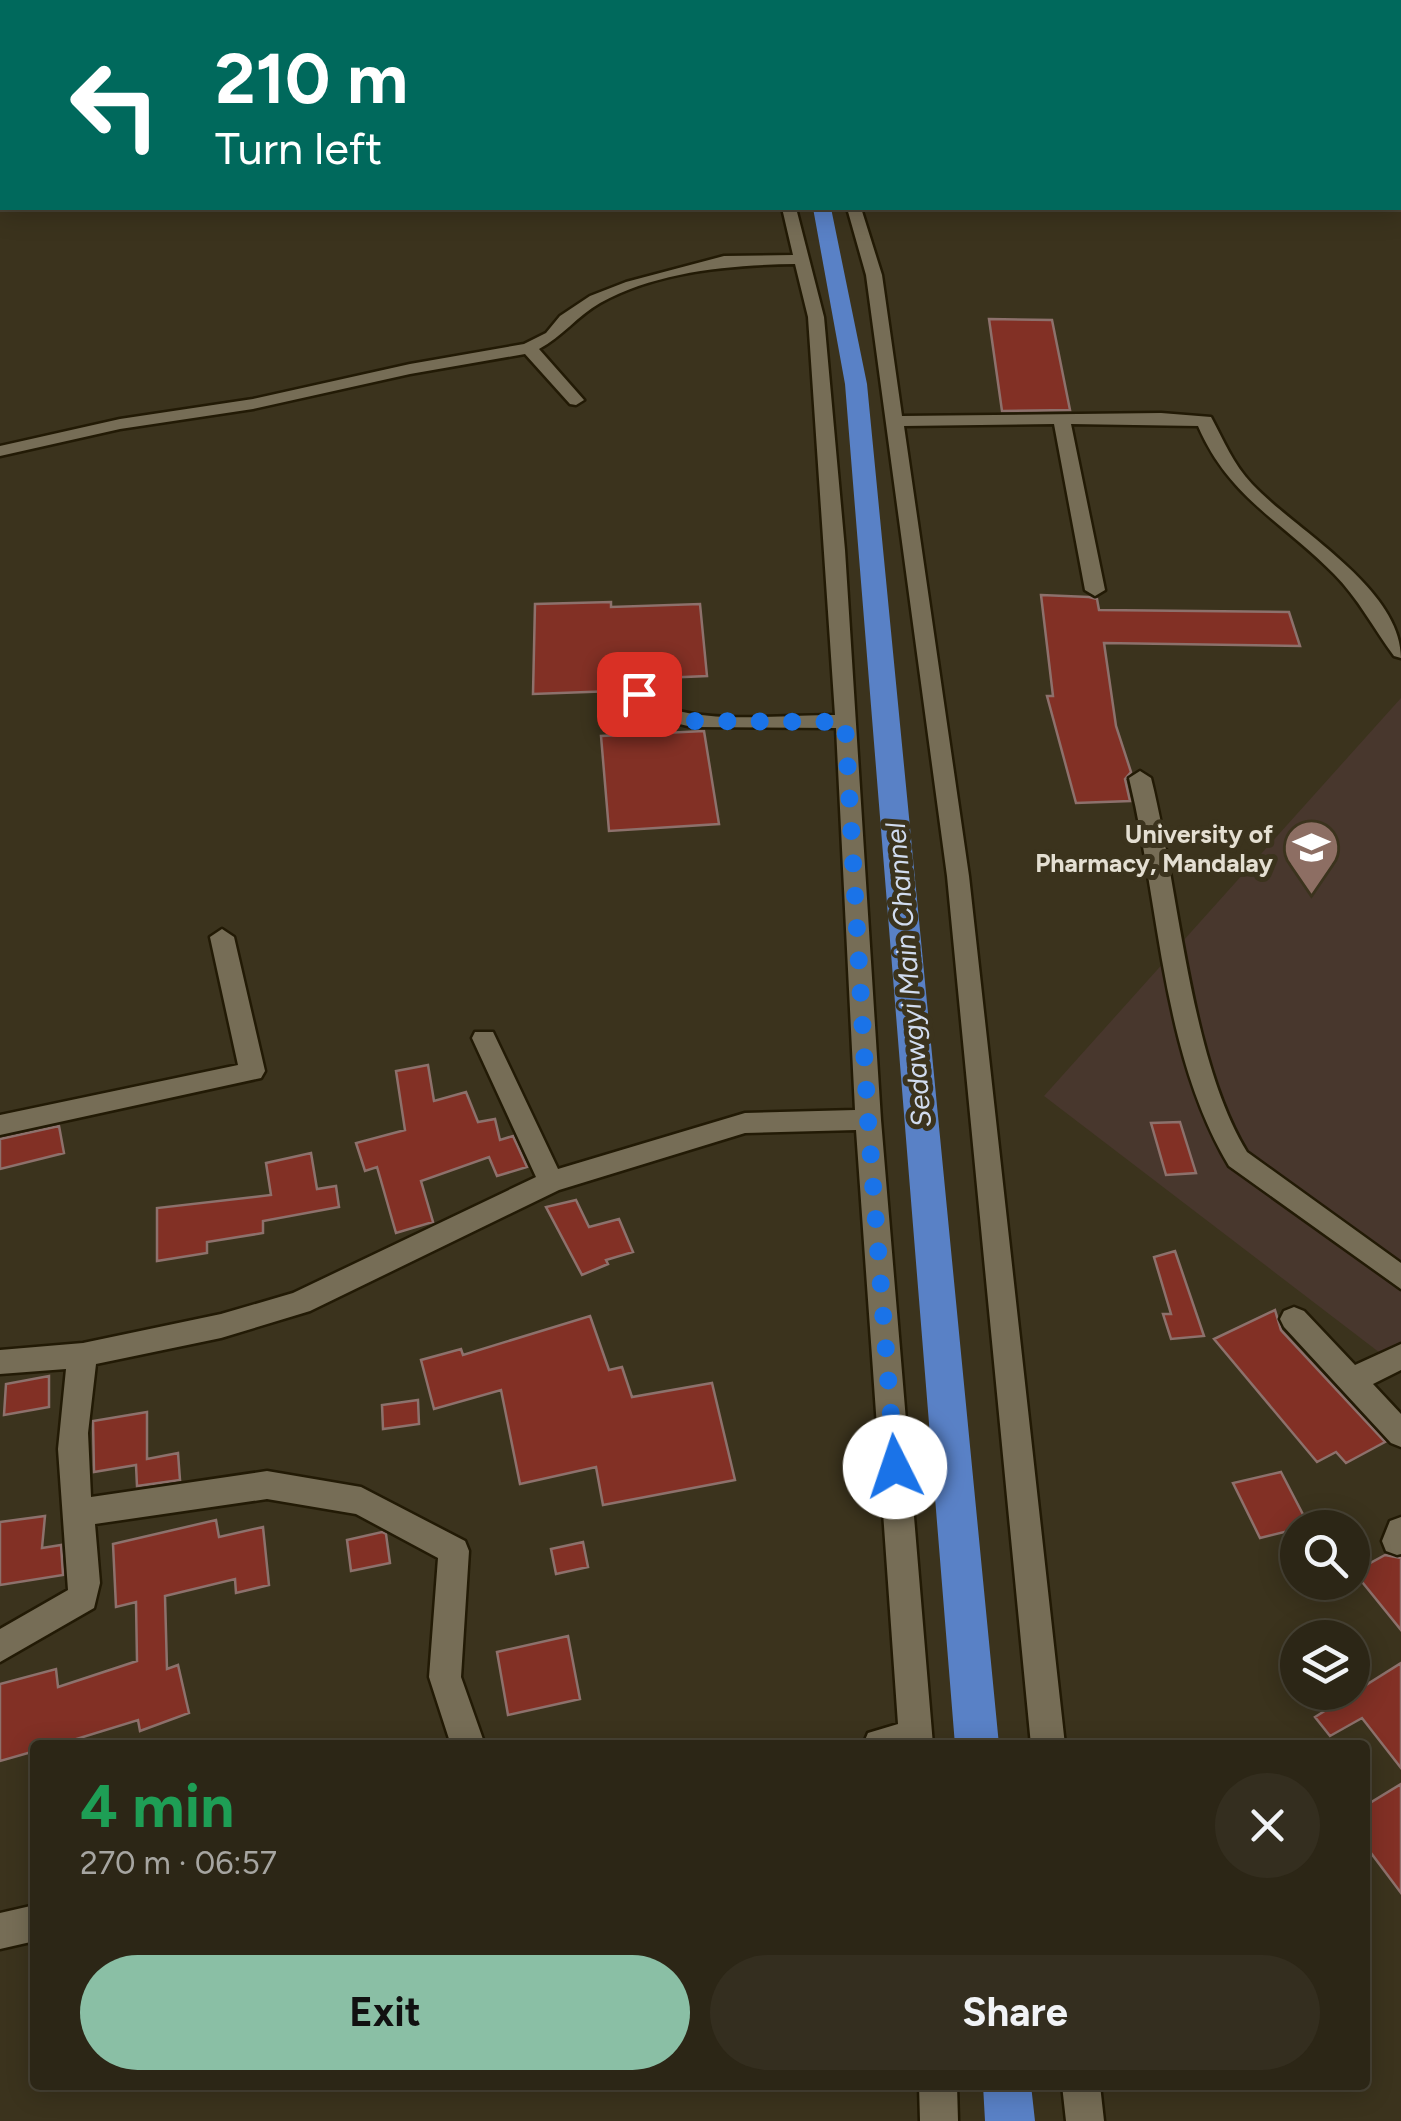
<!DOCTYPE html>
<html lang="en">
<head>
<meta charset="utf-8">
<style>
	body { margin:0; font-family:Figtree,sans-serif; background:#342e1f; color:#f1f3f6; height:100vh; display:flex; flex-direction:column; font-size:38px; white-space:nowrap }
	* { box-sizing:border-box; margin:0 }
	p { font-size:32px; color:#a6a5a1 }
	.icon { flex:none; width:55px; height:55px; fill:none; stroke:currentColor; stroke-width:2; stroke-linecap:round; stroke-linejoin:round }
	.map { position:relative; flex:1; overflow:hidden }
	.drawer { position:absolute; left:30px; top:1740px; width:1340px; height:350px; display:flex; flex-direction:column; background:#2c2616; border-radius:10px; box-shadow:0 5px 25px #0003,0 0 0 2px #484335 }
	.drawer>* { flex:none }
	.banner { position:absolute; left:0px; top:0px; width:1402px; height:210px; box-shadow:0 5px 25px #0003,0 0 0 2px #484335; background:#00695c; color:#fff; overflow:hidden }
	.controls { position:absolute; left:1280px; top:1510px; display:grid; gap:20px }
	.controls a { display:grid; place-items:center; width:90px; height:90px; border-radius:50%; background:#2c2616; box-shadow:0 5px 25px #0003,0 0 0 2px #484335; font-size:50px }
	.pin { position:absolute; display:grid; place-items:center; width:85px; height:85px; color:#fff; margin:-42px; border-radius:20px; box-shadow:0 5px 15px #0006 }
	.me { position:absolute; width:110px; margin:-55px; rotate:356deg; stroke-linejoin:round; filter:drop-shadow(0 0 8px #0008) }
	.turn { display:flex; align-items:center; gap:35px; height:210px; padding:0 50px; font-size:45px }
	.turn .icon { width:130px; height:130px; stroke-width:2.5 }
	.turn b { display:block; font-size:70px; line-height:85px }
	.round { display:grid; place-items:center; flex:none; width:105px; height:105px; border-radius:52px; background:#342e1f }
	.headline { display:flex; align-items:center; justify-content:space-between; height:170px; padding:0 50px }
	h1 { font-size:60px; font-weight:700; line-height:75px; color:#1e9e55 }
	.button { display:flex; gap:20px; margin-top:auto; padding:20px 50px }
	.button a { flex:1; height:115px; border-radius:60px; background:#8abfa5; color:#111; font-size:40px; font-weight:700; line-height:115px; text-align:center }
	.button a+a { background:#342e1f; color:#f1f3f6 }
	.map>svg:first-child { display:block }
	.education { fill:#48372d }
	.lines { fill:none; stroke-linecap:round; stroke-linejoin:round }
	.canal { fill:#5981c6; fill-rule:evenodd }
	.building { fill:#823025; stroke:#8d716c; stroke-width:2.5 }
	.minor-casing { stroke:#221a05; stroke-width:5 }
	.minor { fill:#766d56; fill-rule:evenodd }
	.route { stroke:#1a73e8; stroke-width:18; stroke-dasharray:0 32.4 }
	.labels { text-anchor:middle; stroke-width:10; stroke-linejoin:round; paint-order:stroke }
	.poi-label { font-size:25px; font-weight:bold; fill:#e4dfd2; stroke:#3b331d; text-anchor:end }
	.water-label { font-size:28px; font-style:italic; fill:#d1dcef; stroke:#3b331d }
</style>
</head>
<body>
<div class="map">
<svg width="1401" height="2121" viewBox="0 0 1401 2121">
	<rect width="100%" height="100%" fill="#3b331d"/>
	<path class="education" d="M1401 698V1369L1044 1096Z"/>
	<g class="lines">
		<path class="canal" d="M723 0H739L741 2H725Z
			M813 208H831L867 384 999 1745H955L845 384Z
			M983 2085H1031L1035 2121H985Z"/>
	</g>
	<path class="building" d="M989 319 1052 320 1070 410 1002 411Z
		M1041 595 1089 597 1097 599 1099 610 1289 612 1300 646 1104 643 1116 726 1131 772 1125 779 1130 801 1076 803 1047 696H1053Z
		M611 602V607L700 604 707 676 614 680V691L533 694 535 604Z
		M704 731 719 824 609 831 601 736Z
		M428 1065 434 1101 466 1092 478 1122 495 1119 500 1140 513 1136 527 1167 497 1176 489 1157 421 1181 433 1222 396 1233 377 1167 365 1171 356 1143 405 1130 396 1071Z
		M1180 1122 1196 1173 1166 1175 1151 1123Z
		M59 1126 64 1153 0 1169V1139Z
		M311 1153 317 1189 336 1186 339 1207 263 1221V1233L207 1242V1253L157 1261V1208L271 1195 266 1163Z
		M576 1200 589 1227 619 1219 633 1252 606 1260 608 1264 582 1275 546 1207Z
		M1175 1251 1204 1336 1171 1339 1163 1314H1171L1154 1257Z
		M1275 1310 1281 1330 1385 1442 1346 1463 1336 1452 1317 1462 1214 1339Z
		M590 1316 609 1370 622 1367 632 1397 712 1383 735 1480 603 1505 596 1467 520 1484 501 1390 434 1409 421 1360 461 1349 463 1355Z
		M49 1376V1407L4 1415 6 1384Z
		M418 1400 419 1424 383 1429 382 1405Z
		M147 1412V1459L178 1453 180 1480 137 1486 136 1465 94 1472 93 1421Z
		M1281 1472 1309 1526 1260 1538 1233 1483Z
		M45 1516 42 1548 61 1545 63 1575 0 1585V1522Z
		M216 1520 219 1537 263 1527 269 1585 236 1593 235 1579 165 1596 167 1669 178 1665 189 1713 140 1731 138 1720 57 1745H35V1751L0 1761V1684L56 1669 58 1687 137 1661 136 1602 116 1607 113 1544Z
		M382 1532 386 1534 390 1563 351 1571 347 1540Z
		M583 1542 588 1567 556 1574 551 1549Z
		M1385 1555 1401 1558V1630L1354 1572Z
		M568 1636 580 1699 508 1715 497 1652Z
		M1401 1663V1768L1362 1718 1330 1736 1315 1717Z
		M1401 1784V1893L1365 1845V1806Z"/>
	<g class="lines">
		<defs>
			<path id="minor" d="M703 0H716L717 2H705Z
				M747 0H760L761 2H749Z
				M782 208H796L824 317 845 550 881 1120 933 1745H863L868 1733 898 1724 856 1130 745 1133 559 1190 310 1311 221 1338 96 1364 88 1433 91 1497 267 1471 361 1487 465 1541 469 1551 461 1677 485 1745H451L429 1677 438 1558 356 1514 267 1499 95 1524 100 1583 94 1608 0 1662V1629L68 1590 58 1449 66 1369 0 1374V1350L83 1343 221 1314 293 1293 536 1177 472 1038 475 1032H493L558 1169 745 1113 855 1110 836 728 692 727 650 717 629 694 639 688C652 691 658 705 671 709 717 723 785 715 835 715L808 317 795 264C731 265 658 271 600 303 577 316 562 337 539 349L584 400 576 405 570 404 525 354 410 374 253 409 120 429 0 456V446L120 419 253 399 410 364 524 344 546 333 560 316 590 296 626 282 724 256 793 255Z
				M847 208H861L882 275 902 416 1161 413 1211 417C1224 441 1233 464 1252 484 1295 530 1401 588 1401 658L1394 656C1374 629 1358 598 1334 574 1282 521 1229 498 1198 426L1071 424 1105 590 1095 596 1085 590 1054 424 904 426 969 876 1065 1745H1031L947 876 866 275Z
				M1140 771 1151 778C1179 889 1189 1057 1247 1152L1401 1263V1289L1229 1166C1161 1052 1160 905 1129 778Z
				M222 929 234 937 265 1071 261 1078 0 1135V1115L238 1065 210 937Z
				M1294 1307 1304 1311 1355 1365 1401 1344V1370L1373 1384 1401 1414V1447L1391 1443 1284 1327 1280 1319 1284 1311Z
				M1401 1517V1554L1397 1555 1386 1551 1382 1541 1390 1521Z
				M35 1905V1941L0 1949V1913Z
				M919 2085H957L958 2121H920Z
				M1062 2085H1100L1104 2121H1066Z"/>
		</defs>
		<use href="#minor" class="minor-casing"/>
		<use href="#minor" class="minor"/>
	</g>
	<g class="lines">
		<path class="route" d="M639 694 656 712 692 721 845 722 868 1120 895 1467"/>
	</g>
	<defs>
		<symbol id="university-pin" viewBox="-11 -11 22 30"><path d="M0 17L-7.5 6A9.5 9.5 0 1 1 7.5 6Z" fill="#8d6e63" stroke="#3b331d"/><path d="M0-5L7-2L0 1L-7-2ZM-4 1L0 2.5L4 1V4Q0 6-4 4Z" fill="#fff"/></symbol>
	</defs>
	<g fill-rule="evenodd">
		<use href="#university-pin" x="1280" y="816" width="63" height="86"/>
	</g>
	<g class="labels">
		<g class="poi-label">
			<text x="1273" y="843">University of<tspan x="1273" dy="29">Pharmacy, Mandalay</tspan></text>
		</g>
		<g class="water-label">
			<text transform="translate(908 975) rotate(-95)" y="10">Sedawgyi Main Channel</text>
		</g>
	</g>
</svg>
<div class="controls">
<a><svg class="icon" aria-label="search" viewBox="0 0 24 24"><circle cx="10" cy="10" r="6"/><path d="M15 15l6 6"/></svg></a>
<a><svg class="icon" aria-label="layers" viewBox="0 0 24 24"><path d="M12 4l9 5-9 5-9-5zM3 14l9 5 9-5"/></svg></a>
</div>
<div class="pin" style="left:639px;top:694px;background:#d93025"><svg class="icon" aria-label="arrive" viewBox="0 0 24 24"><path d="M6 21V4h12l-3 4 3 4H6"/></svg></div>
<svg class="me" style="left:895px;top:1467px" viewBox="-20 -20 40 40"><circle r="19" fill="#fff"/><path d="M0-13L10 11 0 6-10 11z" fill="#1a73e8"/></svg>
<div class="banner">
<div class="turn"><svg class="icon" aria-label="left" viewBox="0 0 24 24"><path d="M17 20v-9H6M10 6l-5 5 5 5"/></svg><div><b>210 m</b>Turn left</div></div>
</div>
<section class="drawer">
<div class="headline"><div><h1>4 min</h1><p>270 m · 06:57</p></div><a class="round"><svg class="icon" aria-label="close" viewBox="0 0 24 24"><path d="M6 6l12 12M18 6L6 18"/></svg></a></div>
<div class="button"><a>Exit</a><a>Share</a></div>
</section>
</div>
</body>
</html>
